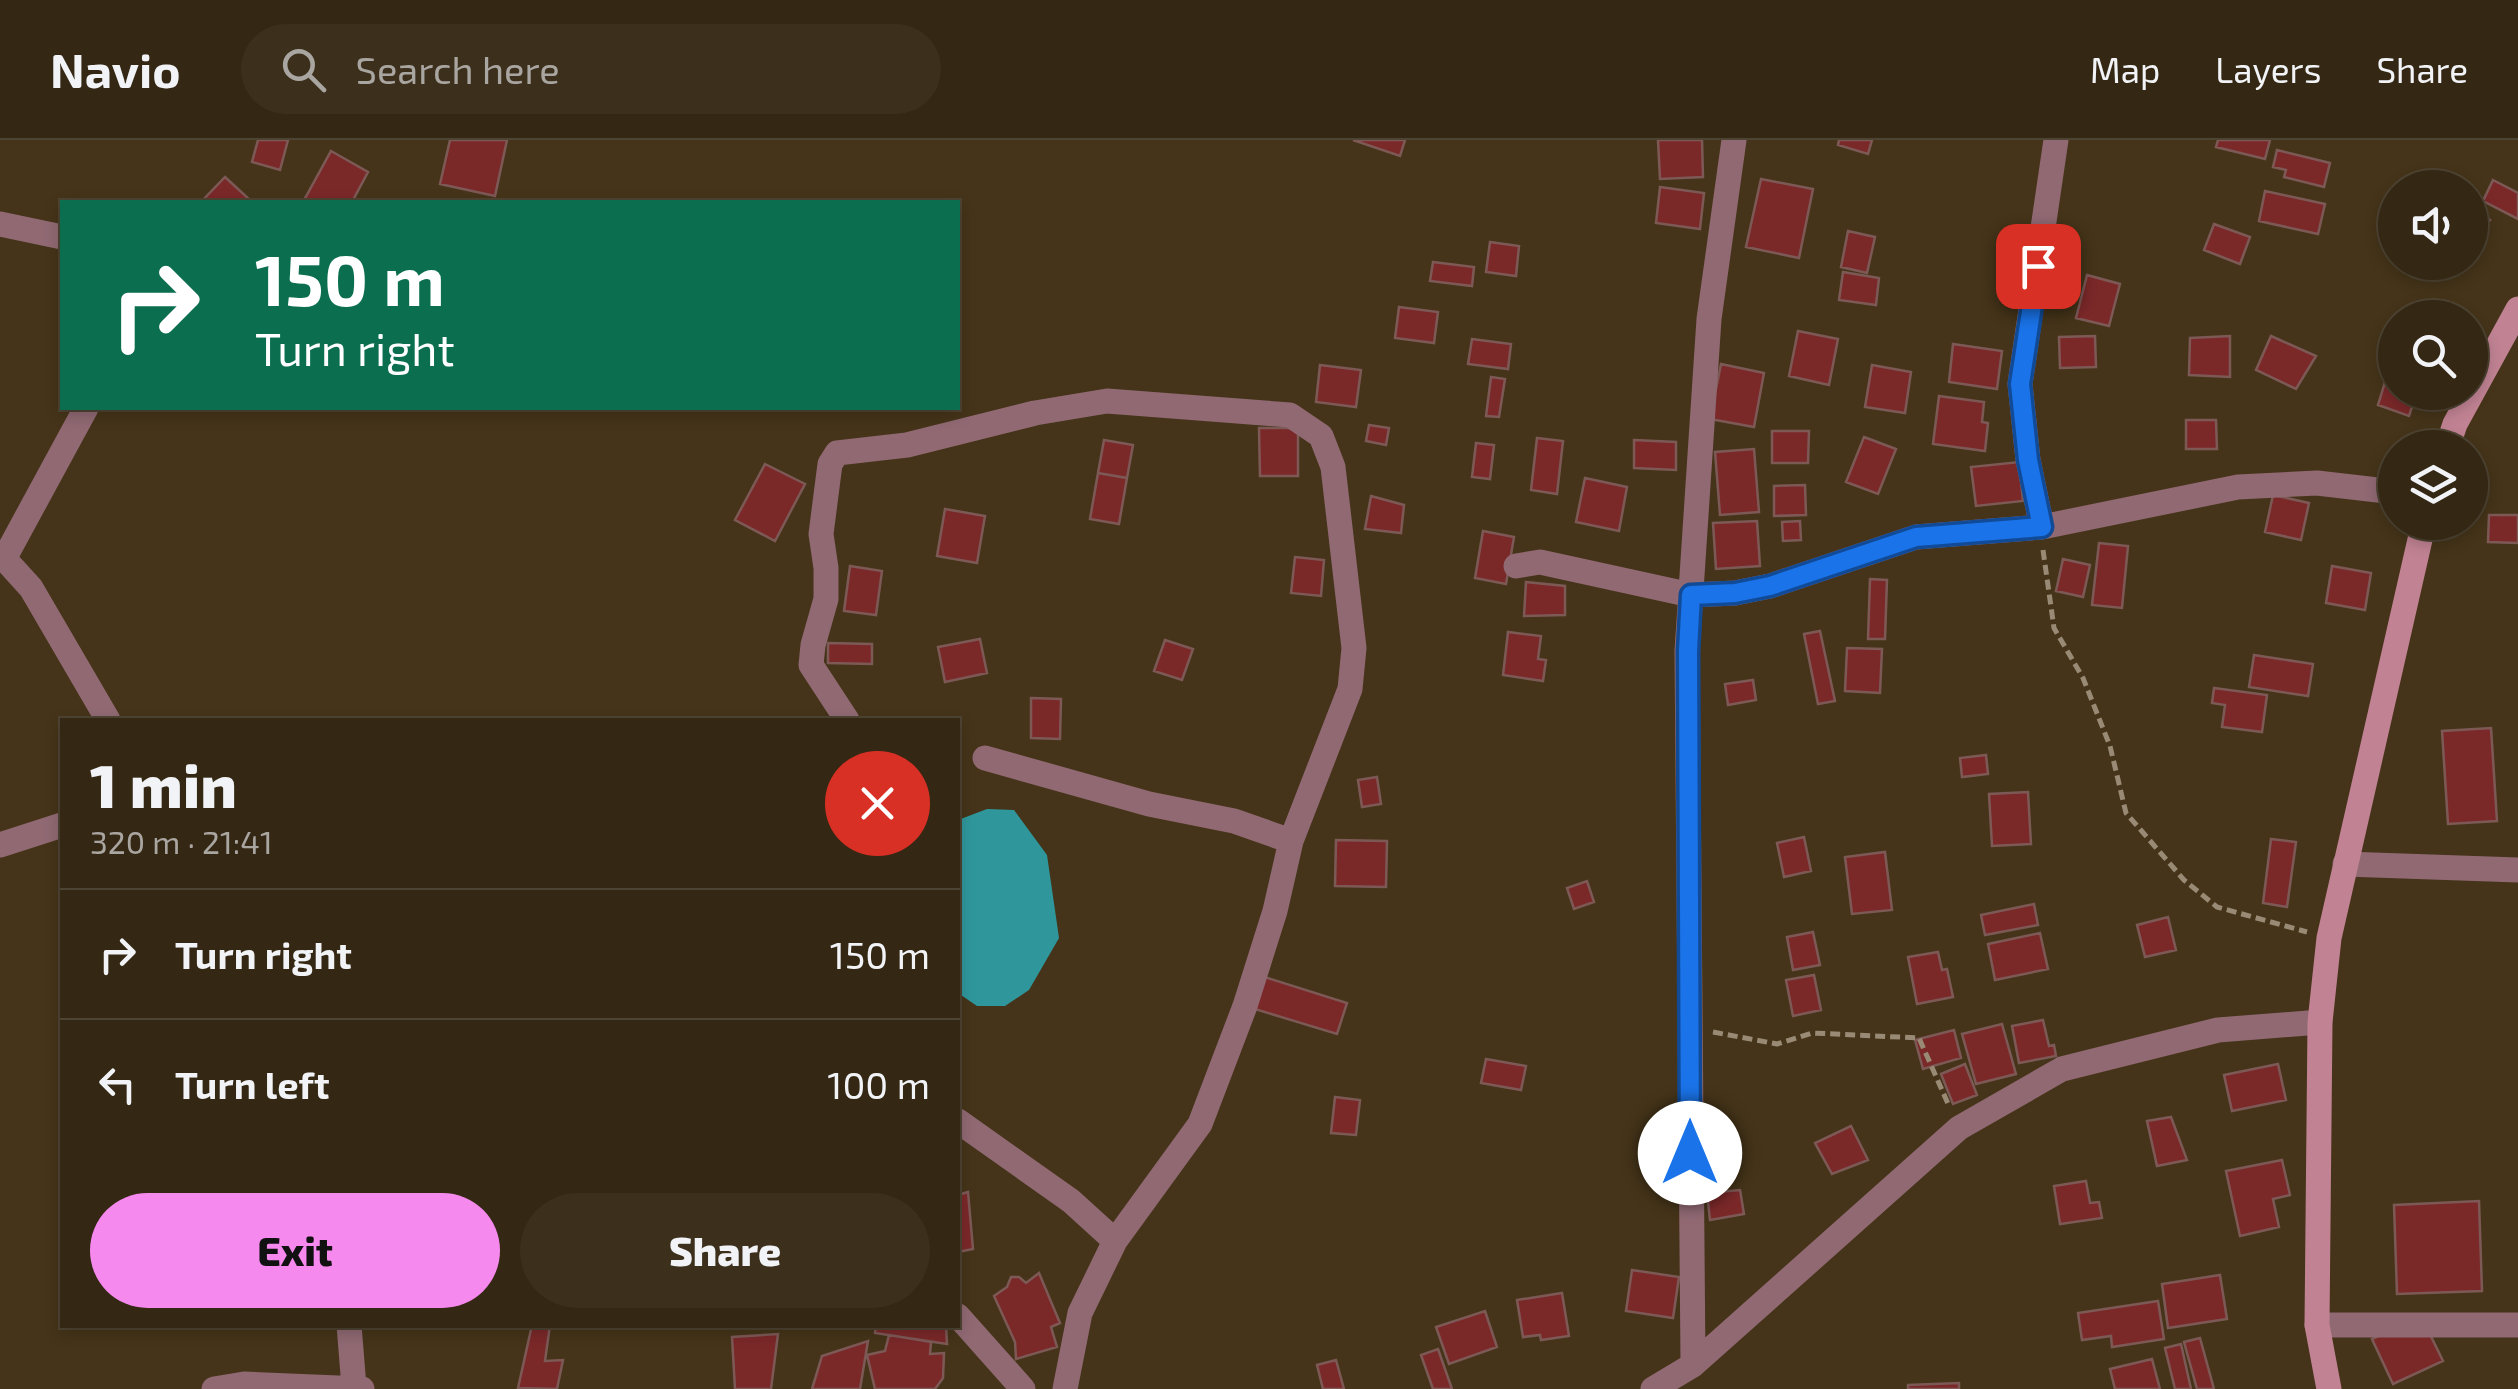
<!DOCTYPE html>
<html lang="en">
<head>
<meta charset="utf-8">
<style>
	body { margin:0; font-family:"Exo 2",sans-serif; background:#3c2f1c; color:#f1f3f6; height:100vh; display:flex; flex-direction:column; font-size:38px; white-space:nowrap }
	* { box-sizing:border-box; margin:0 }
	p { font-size:32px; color:#a9a5a0 }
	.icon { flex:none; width:55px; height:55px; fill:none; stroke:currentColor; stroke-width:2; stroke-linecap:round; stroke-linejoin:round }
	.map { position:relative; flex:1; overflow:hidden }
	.side { position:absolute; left:60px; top:578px; width:900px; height:610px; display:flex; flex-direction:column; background:#342713; border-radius:0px; box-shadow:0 5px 15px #0003,0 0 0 2px #4e4433 }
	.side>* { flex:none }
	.hud { position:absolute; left:60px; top:60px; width:900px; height:210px; border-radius:0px; box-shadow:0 5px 15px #0003,0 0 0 2px #4e4433; background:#0b6e4f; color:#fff; overflow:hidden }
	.fabs { position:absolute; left:2378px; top:30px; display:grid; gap:20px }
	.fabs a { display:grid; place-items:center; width:110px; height:110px; border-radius:50%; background:#342713; box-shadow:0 5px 15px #0003,0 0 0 2px #4e4433; font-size:50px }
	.pin { position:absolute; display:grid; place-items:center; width:85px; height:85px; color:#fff; margin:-42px; border-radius:20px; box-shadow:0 5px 15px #0006 }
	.me { position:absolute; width:110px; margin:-55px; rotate:0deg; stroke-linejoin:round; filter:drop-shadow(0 0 8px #0008) }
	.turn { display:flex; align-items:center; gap:35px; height:210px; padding:0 30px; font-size:45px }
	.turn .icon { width:130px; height:130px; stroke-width:2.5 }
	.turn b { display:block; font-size:70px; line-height:85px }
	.round { display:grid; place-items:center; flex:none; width:105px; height:105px; border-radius:52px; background:#3c2f1c }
	.headline { display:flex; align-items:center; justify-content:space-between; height:170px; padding:0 30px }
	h1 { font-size:60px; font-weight:800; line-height:75px }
	.action { display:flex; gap:20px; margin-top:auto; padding:20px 30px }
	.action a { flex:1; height:115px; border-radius:60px; background:#f589ee; color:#111; font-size:40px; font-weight:800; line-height:115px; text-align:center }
	.action a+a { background:#3c2f1c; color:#f1f3f6 }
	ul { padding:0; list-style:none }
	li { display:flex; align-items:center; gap:30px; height:130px; padding:0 30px; border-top:2px solid #4e4433 }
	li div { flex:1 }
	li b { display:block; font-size:38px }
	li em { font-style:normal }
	header { display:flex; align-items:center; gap:60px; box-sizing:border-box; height:140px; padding:0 50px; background:#342713; border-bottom:2px solid #4e4433 }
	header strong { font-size:48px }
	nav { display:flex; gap:55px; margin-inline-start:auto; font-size:35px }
	.search { width:700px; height:90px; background:#3c2f1c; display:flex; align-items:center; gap:25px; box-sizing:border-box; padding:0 35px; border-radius:55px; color:#a9a5a0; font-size:38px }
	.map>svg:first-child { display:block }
	.water { fill:#2f979c }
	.building { fill:#7b2829; stroke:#7d5956; stroke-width:2.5 }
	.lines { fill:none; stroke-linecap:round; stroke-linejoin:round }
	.path { stroke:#988a74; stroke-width:5; stroke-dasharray:10 5; stroke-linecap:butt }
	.minor { stroke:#906973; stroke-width:25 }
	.secondary { stroke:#c18394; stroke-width:25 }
	.route-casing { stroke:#114b97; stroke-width:25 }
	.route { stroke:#1a73e8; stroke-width:18 }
</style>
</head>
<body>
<header>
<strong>Navio</strong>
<div class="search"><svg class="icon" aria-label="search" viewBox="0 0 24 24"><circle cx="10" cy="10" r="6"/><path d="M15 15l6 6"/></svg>Search here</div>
<nav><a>Map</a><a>Layers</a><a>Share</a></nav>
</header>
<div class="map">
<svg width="2518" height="1249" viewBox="0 0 2518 1249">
	<rect width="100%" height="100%" fill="#453419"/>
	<path class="water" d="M987 669 1014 670 1047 715 1059 798 1029 850 1005 866H977L958 853V680Z"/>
	<path class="building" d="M258 0H288L280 30 252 22Z
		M450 0H507L495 56 440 44Z
		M1353 0H1405L1400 16Z
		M1658 0H1702L1703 37 1660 39Z
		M1839 0H1872L1868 14 1838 5Z
		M2218 0H2270L2265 19 2216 7Z
		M2277 10 2330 23 2324 47 2284 37 2286 30 2273 27Z
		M331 11 368 32 352 62H303Z
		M225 37 250 60 248 62H201Z
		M1761 39 1813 49 1799 118 1746 107Z
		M2493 40 2518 53V79L2483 61Z
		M1660 47 1704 53 1700 89 1656 83Z
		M2265 51 2325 64 2318 94 2259 81Z
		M2470 64 2490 80 2472 102 2470 100Z
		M2214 84 2250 97 2240 124 2204 110Z
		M1848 91 1875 97 1867 133 1841 127Z
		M1490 102 1519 106 1516 136 1486 132Z
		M1433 122 1474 127 1472 146 1430 141Z
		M1843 132 1879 138 1876 165 1839 160Z
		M2087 135 2120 144 2109 186 2076 178Z
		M1399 167 1438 172 1434 203 1395 198Z
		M1798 191 1838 199 1829 245 1789 236Z
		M2095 196 2096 227 2060 228 2059 197Z
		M2230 196V237L2189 235 2190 198Z
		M2271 196 2316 216 2296 249 2256 230Z
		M1472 199 1511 204 1508 229 1468 224Z
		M1953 204 2002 211 1997 249 1949 242Z
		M1721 224 1764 233 1754 287 1710 279Z
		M1320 225 1361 230 1356 267 1316 262Z
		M1872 225 1911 232 1905 273 1865 267Z
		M2389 229 2395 231V252H2417L2409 276 2378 265Z
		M1491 237 1505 239 1499 277 1486 276Z
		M1939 256 1984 262 1982 282 1988 283 1985 311 1933 304Z
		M2186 280H2216L2217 309H2186Z
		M1369 285 1389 288 1386 305 1366 301Z
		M1259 288H1298V336H1260Z
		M1772 291H1809L1808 323H1772Z
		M1864 297 1896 309 1878 354 1846 342Z
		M1537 298 1563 301 1557 354 1531 350Z
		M1104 300 1133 305 1127 338 1098 333Z
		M1634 300 1676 302V330L1634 328Z
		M1476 303 1494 305 1490 339 1472 337Z
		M1754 309 1759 372 1720 375 1715 312Z
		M2019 322 2023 361 1976 366 1971 327Z
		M765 324 805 344 775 401 735 380Z
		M1098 333 1127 338 1119 384 1090 379Z
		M1585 338 1627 347 1619 391 1576 382Z
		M1805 345 1806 375 1774 376V346Z
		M2273 355 2309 363 2301 400 2265 392Z
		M1371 356 1404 365 1401 393 1365 389Z
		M945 369 985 376 977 423 937 416Z
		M2489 375H2518V403L2488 402Z
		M1757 381 1760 426 1716 429 1713 383Z
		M1800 381 1801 400 1783 401 1782 382Z
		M1483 391 1514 397 1506 444 1475 438Z
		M2099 403 2128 406 2122 468 2092 465Z
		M1295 417 1324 420 1321 456 1291 453Z
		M2063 419 2090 425 2083 457 2056 451Z
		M850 426 882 431 876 475 844 471Z
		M2332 426 2371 433 2365 470 2326 463Z
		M1870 439 1887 440 1885 499H1868Z
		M1526 442 1565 446V475L1524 476Z
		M1820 491 1835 561 1818 564 1804 494Z
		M1508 492 1541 496 1538 519 1546 520 1543 541 1503 535Z
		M980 499 987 533 945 542 938 507Z
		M1165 500 1193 509 1182 540 1154 531Z
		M828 503 872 504V524L828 523Z
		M1847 508 1882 509 1880 553 1845 551Z
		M2254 515 2313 524 2308 556 2249 547Z
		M1753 540 1756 560 1728 565 1725 544Z
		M2214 548 2267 555 2262 592 2222 587 2225 565 2212 563Z
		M1031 558 1061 559 1060 599 1031 598Z
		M2491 588 2497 681 2448 684 2442 591Z
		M1986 615 1988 634 1962 637 1960 618Z
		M1377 637 1381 664 1362 667 1358 640Z
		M2028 652 2031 704 1992 706 1989 654Z
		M1804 697 1811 731 1784 737 1777 703Z
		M2271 699 2296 702 2287 767 2263 763Z
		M1336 700 1387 701 1386 747 1335 746Z
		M1885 712 1892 770 1852 774 1845 717Z
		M1587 741 1594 762 1574 769 1567 748Z
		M2034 764 2038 785 1985 795 1981 775Z
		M2168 777 2176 810 2145 817 2137 785Z
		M1813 792 1820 825 1793 830 1787 797Z
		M2040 793 2048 829 1995 840 1988 804Z
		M1938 812 1942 830 1947 829 1953 857 1917 864 1908 817Z
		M1255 834 1347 863 1337 894 1245 866Z
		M1814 835 1821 870 1793 876 1786 840Z
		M2043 880 2049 906 2054 905 2056 916 2019 923 2012 886Z
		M2002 884 2016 934 1976 944 1962 894Z
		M1954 890 1961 918 1923 929 1915 900Z
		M1486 919 1526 926 1521 950 1481 943Z
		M1965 924 1977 955 1953 964 1941 934Z
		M2278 924 2286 960 2232 971 2224 935Z
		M1335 957 1360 960 1356 995 1331 993Z
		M2171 977 2187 1020 2157 1026 2147 981Z
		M1851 986 1868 1020 1832 1034 1815 1003Z
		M2282 1020 2290 1055 2273 1059 2279 1087 2240 1096 2226 1031Z
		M2086 1041 2090 1063 2099 1062 2102 1078 2060 1084 2054 1046Z
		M1740 1050 1744 1074 1710 1080 1707 1053Z
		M968 1052 973 1109 958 1112V1055Z
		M2479 1061 2482 1151 2397 1154 2394 1065Z
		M1632 1130 1679 1137 1673 1178 1626 1171Z
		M1039 1133 1060 1183 1051 1187 1057 1207 1016 1219 1015 1202 994 1156 1007 1147 1011 1137H1019L1026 1143Z
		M2220 1135 2227 1179 2168 1188 2162 1144Z
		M1562 1153 1569 1196 1541 1200 1540 1195 1523 1197 1517 1160Z
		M2158 1161 2164 1199 2112 1207 2111 1196 2082 1200 2078 1173Z
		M1485 1171 1497 1207 1449 1224 1436 1187Z
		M2421 1176 2443 1221 2393 1244 2372 1199Z
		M532 1185H550L545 1221 563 1220 557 1249 518 1248Z
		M876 1185H946L947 1204 875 1193Z
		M778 1194 771 1249H735L732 1197Z
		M889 1195 931 1202 930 1214 944 1213 943 1238 935 1249H875L867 1215 885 1211Z
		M2200 1198 2214 1249H2197L2184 1202Z
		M868 1201 860 1249H812L822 1216Z
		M2181 1204 2191 1249H2175L2165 1208Z
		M1438 1209 1452 1249H1433L1421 1215Z
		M2152 1219 2160 1249H2115L2110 1229Z
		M1336 1220 1344 1249H1323L1317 1225Z
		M1959 1243V1249H1908V1245Z"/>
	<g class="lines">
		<path class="path" d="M2043 410 2054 488 2083 538 2110 606 2126 673 2184 740 2217 767 2307 792
			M1713 892 1777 904 1812 893 1919 898 1949 966"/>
		<path class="minor" d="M2056 0 2020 244 2028 320 2042 387 2238 347 2317 343 2395 352
			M0 84 62 97
			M0 414 31 448 108 580
			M4 419 86 268
			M1516 426 1540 422 1691 455 1735 453 1770 446 1916 397 2042 387
			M847 580 811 525 813 505 826 459V428L821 394 830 324 837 313 907 305 1035 273 1107 261 1290 275 1321 296 1333 327 1354 508 1350 549 1291 701 1275 771 1245 866 1200 984 1115 1101 1080 1173 1065 1249
			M985 618 1149 664 1234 681 1291 701
			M0 705 62 685
			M2345 724 2518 730
			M958 981 1071 1061 1115 1101
			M958 1176 1023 1249
			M349 1185 354 1247
			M2317 1185H2518
			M1693 1225 1687 511 1709 179 1734 0
			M214 1249 244 1244 362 1249
			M1653 1249 1693 1225 1959 988 2062 929 2218 890 2320 882"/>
		<path class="secondary" d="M2447 308 2455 284 2518 169
			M2329 1249 2317 1185 2320 882 2329 798 2424 382"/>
	</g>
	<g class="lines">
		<defs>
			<path id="route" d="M1690 1013 1688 511 1691 455 1735 453 1770 446 1916 397 2042 387 2028 320 2020 244 2038 126"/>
		</defs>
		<use href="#route" class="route-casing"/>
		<use href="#route" class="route"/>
	</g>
</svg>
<div class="fabs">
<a><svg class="icon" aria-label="sound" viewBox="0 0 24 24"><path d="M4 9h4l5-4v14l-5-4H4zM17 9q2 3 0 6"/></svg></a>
<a><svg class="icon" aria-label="search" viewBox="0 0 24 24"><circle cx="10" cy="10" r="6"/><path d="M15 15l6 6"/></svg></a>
<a><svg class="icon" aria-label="layers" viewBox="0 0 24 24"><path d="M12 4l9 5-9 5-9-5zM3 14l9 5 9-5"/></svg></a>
</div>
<div class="pin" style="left:2038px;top:126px;background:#d93025"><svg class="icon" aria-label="arrive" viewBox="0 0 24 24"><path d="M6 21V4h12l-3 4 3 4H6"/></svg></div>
<svg class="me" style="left:1690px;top:1013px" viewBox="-20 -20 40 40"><circle r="19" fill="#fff"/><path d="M0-13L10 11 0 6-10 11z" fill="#1a73e8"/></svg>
<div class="hud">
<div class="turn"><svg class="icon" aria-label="right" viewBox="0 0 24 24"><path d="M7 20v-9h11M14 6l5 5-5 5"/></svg><div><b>150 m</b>Turn right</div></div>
</div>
<section class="side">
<div class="headline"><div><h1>1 min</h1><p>320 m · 21:41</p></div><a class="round" style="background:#d93025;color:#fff"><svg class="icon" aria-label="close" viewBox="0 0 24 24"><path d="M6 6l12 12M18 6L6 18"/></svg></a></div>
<ul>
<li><svg class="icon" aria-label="right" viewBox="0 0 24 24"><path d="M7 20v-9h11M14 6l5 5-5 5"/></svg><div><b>Turn right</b></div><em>150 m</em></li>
<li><svg class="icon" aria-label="left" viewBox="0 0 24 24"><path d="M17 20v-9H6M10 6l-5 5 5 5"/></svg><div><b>Turn left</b></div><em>100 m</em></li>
</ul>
<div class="action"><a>Exit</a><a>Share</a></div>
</section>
</div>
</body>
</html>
